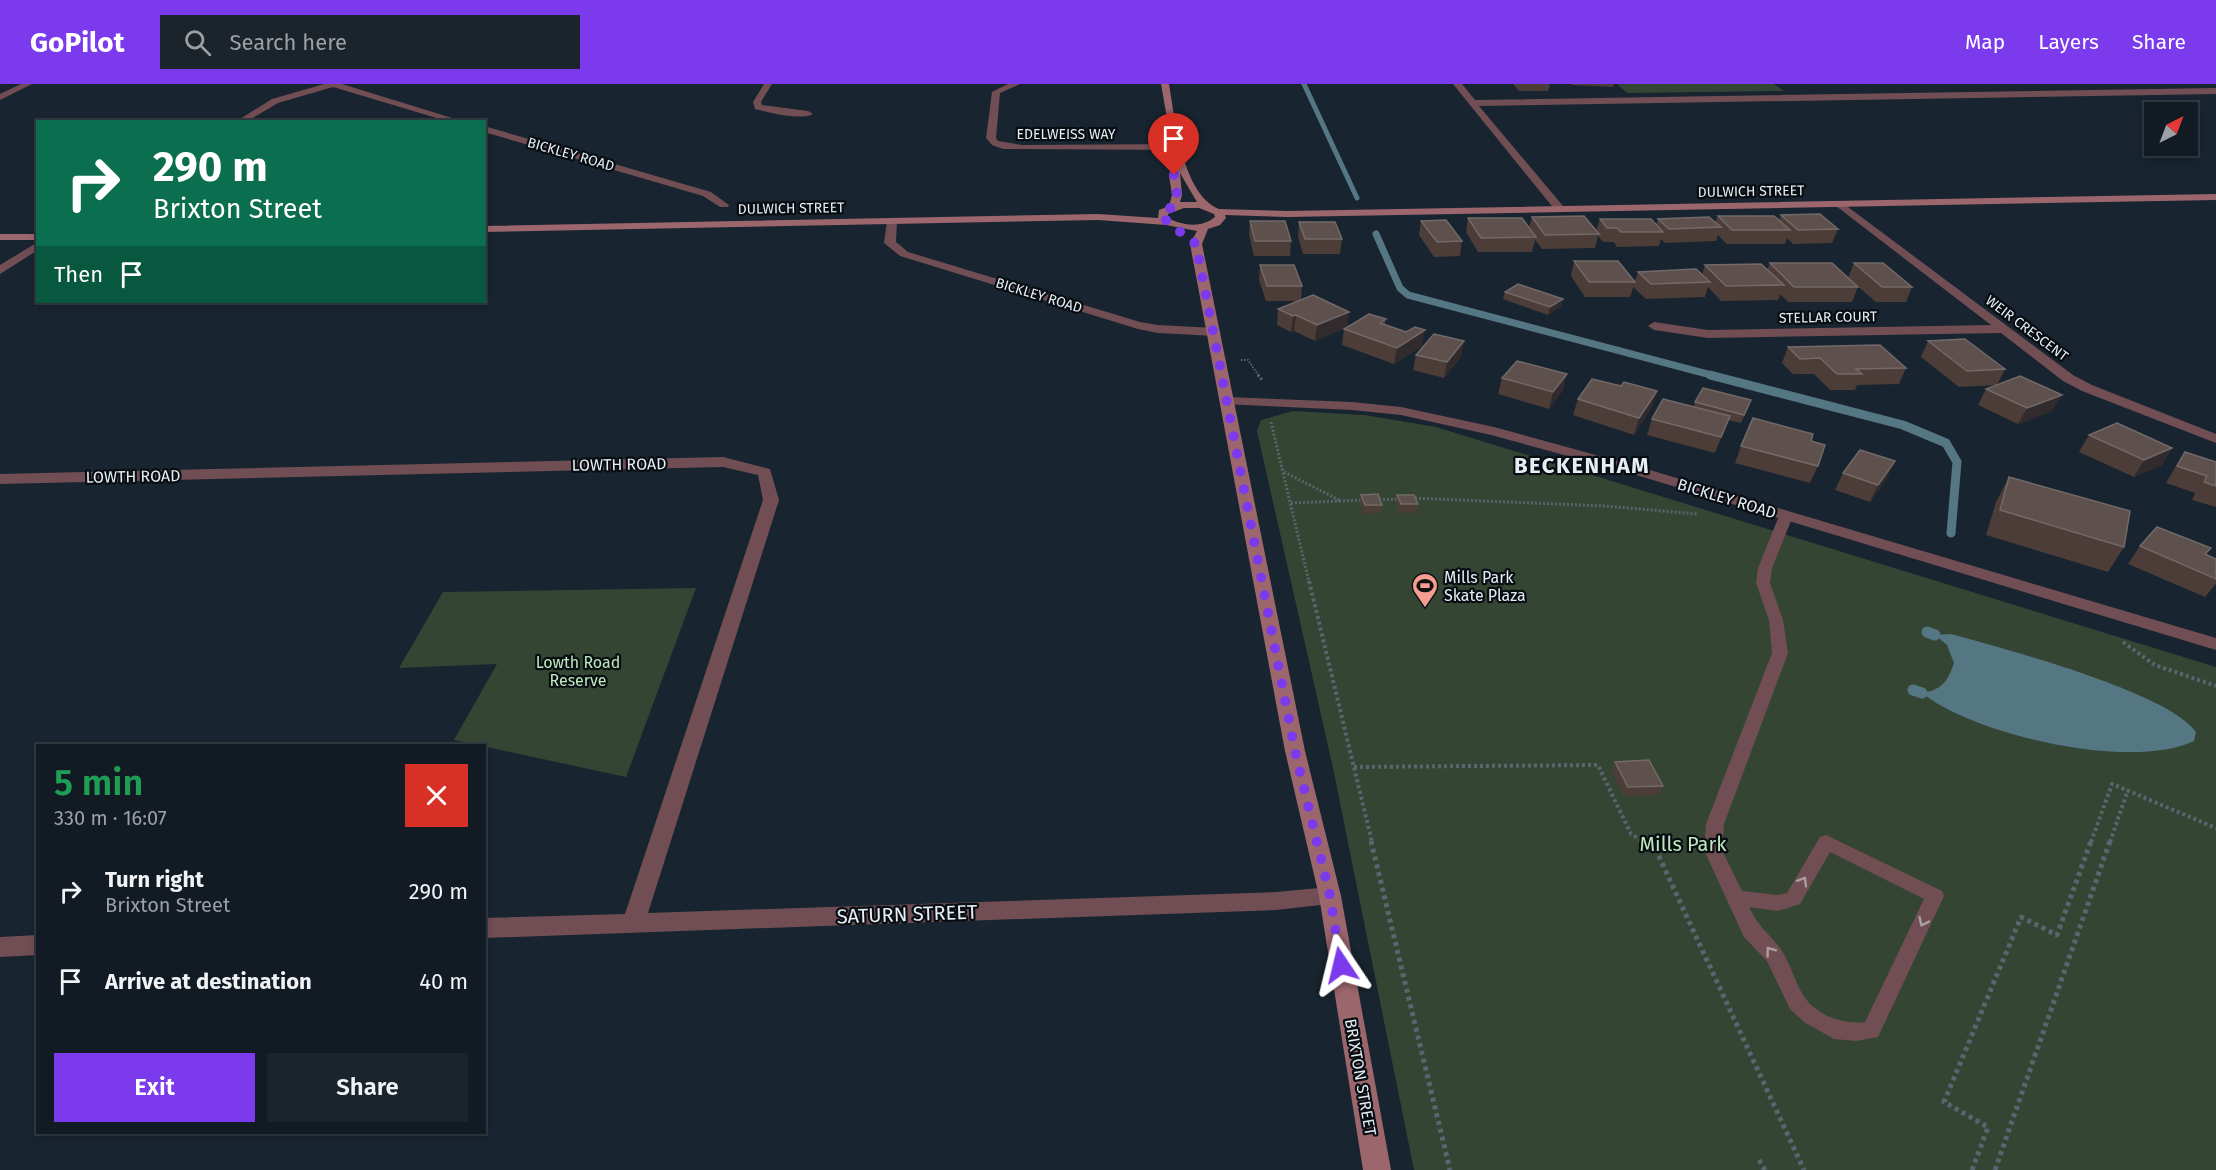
<!DOCTYPE html>
<html lang="en">
<head>
<meta charset="utf-8">
<style>
	body { margin:0; font-family:"Fira Sans",sans-serif; background:#1b242b; color:#f1f3f6; height:100vh; display:flex; flex-direction:column; font-size:22px; white-space:nowrap }
	* { box-sizing:border-box; margin:0 }
	p { font-size:20px; color:#9ca1a6 }
	.icon { flex:none; width:33px; height:33px; fill:none; stroke:currentColor; stroke-width:2; stroke-linecap:round; stroke-linejoin:round }
	.map { position:relative; flex:1; overflow:hidden }
	.panel { position:absolute; left:36px; top:660px; width:450px; height:390px; display:flex; flex-direction:column; background:#121b23; border-radius:0px; box-shadow:0 3px 9px #0003,0 0 0 2px #313941 }
	.panel>* { flex:none }
	.guide { position:absolute; left:36px; top:36px; width:450px; height:183px; border-radius:0px; box-shadow:0 3px 9px #0003,0 0 0 2px #313941; background:#0b6e4f; color:#fff; overflow:hidden }
	.needle { width:39px; rotate:42deg }
	.buttons { position:absolute; left:2144px; top:18px; display:grid; gap:12px }
	.buttons a { display:grid; place-items:center; width:54px; height:54px; border-radius:0px; background:#121b23; box-shadow:0 3px 9px #0003,0 0 0 2px #313941; font-size:30px }
	.pin { position:absolute; display:grid; place-items:center; width:51px; height:51px; color:#fff; margin:-62px -26px; border-radius:50% 50% 50% 0; rotate:-45deg; box-shadow:0 0 6px #0007 }
	.pin .icon { rotate:45deg }
	.me { position:absolute; width:66px; margin:-33px; rotate:350deg; stroke-linejoin:round; filter:drop-shadow(0 0 4px #0008) }
	.turn { display:flex; align-items:center; gap:21px; height:126px; padding:0 18px; font-size:27px }
	.turn .icon { width:78px; height:78px; stroke-width:2.5 }
	.turn b { display:block; font-size:42px; line-height:51px }
	.then { display:flex; align-items:center; height:57px; padding:0 18px; background:#0003; gap:12px; font-size:22px }
	.round { display:grid; place-items:center; flex:none; width:63px; height:63px; border-radius:0px; background:#1b242b }
	.head { display:flex; align-items:center; justify-content:space-between; height:102px; padding:0 18px }
	h1 { font-size:36px; font-weight:600; line-height:45px; color:#1e9e55 }
	.button { display:flex; gap:12px; margin-top:auto; padding:12px 18px }
	.button a { flex:1; height:69px; border-radius:0px; background:#7c3aed; color:#fff; font-size:24px; font-weight:600; line-height:69px; text-align:center }
	.button a+a { background:#1b242b; color:#f1f3f6 }
	ul { padding:0; list-style:none }
	li { display:flex; align-items:center; gap:18px; height:90px; padding:0 18px }
	li div { flex:1 }
	li b { display:block; font-size:22px }
	li em { font-style:normal }
	header { display:flex; align-items:center; gap:36px; box-sizing:border-box; height:84px; padding:0 30px; background:#7c3aed; color:#fff }
	header strong { font-size:28px }
	nav { display:flex; gap:33px; margin-inline-start:auto; font-size:21px }
	.search { width:420px; height:54px; background:#1b242b; display:flex; align-items:center; gap:15px; box-sizing:border-box; padding:0 21px; border-radius:0px; color:#9ca1a6; font-size:22px }
	.map>svg:first-child { display:block }
	.green { fill:#344633 }
	.water { fill:#557683 }
	.lines { fill:none; stroke-linecap:round; stroke-linejoin:round }
	.stream-far3 { stroke:#557683; stroke-width:5 }
	.stream-far2 { stroke:#557683; stroke-width:7 }
	.stream-far1 { stroke:#557683; stroke-width:9 }
	.stream { stroke:#557683; stroke-width:11 }
	.path-far3 { stroke:#5a656f; stroke-width:2; stroke-dasharray:1.5 1.5; stroke-linecap:butt }
	.path-far2 { stroke:#5a656f; stroke-width:3; stroke-dasharray:2 2; stroke-linecap:butt }
	.path-far1 { stroke:#5a656f; stroke-width:4; stroke-dasharray:3 3; stroke-linecap:butt }
	.path { stroke:#5a656f; stroke-width:5; stroke-dasharray:4 4; stroke-linecap:butt }
	.lane { fill:#704e53; fill-rule:evenodd }
	.street { fill:#704e53; fill-rule:evenodd }
	.secondary { fill:#9c666d; fill-rule:evenodd }
	.wall { fill:#4c3d39 }
	.shaded-wall { fill:#312b2d }
	.building { fill:#5d504d; stroke:#726968; stroke-width:1.5 }
	.oneway { stroke:#aa9ea4 }
	.route { stroke:#7c3aed; stroke-width:10; stroke-dasharray:0 18 }
	.labels { text-anchor:middle; stroke-width:4.5; stroke-linejoin:round; paint-order:stroke }
	.far-street-label { font-size:14px; fill:#e5edf5; stroke:#080d12 }
	.street-label { font-size:16px; fill:#e5edf5; stroke:#080d12 }
	.poi-label { font-size:16px; fill:#e5edf5; stroke:#080d12; text-anchor:start }
	.park-label { font-size:16px; fill:#bee8bd; stroke:#080d12 }
	.near-park-label { font-size:20px; fill:#bee8bd; stroke:#080d12 }
	.near-street-label { font-size:20px; fill:#e5edf5; stroke:#080d12 }
	.district-label { font-size:22px; font-weight:bold; letter-spacing:1.5px; fill:#e5edf5; stroke:#080d12 }
</style>
</head>
<body>
<header>
<strong>GoPilot</strong>
<div class="search"><svg class="icon" aria-label="search" viewBox="0 0 24 24"><circle cx="10" cy="10" r="6"/><path d="M15 15l6 6"/></svg>Search here</div>
<nav><a>Map</a><a>Layers</a><a>Share</a></nav>
</header>
<div class="map">
<svg width="2216" height="1086" viewBox="0 0 2216 1086">
	<rect width="100%" height="100%" fill="#18242f"/>
	<path class="green" d="M1617 0H1774L1784 7 1627 9Z
		M1293 327 1364 331 1436 343 2216 583V1086H1414L1333 684 1257 347 1261 336Z
		M696 504 626 693 454 656 497 580 399 584 443 508Z"/>
	<path class="water" d="M1951 550C2002 564 2168 608 2196 648L2194 657C2131 687 1974 651 1922 609 1942 606 1948 597 1954 579L1947 561 1935 551Z"/>
	<g class="lines">
		<path class="stream-far3" d="M1304 0 1357 114"/>
		<path class="stream-far2" d="M1376 150 1400 204 1408 211 1715 292"/>
		<path class="stream-far1" d="M1710 291 1903 341 1946 359 1957 378 1951 449"/>
		<path class="stream" d="M1927 548 1935 551
			M1913 606 1922 609"/>
		<path class="path-far3" d="M1241 276H1248L1259 292"/>
		<path class="path-far2" d="M1258 291 1262 296
			M1271 338 1309 498
			M1284 388 1341 417
			M1411 414 1605 422 1697 430
			M1375 416 1401 415
			M1291 419 1365 416"/>
		<path class="path-far1" d="M1309 497 1372 758
			M2123 558 2155 581 2216 602
			M1354 683 1598 681 1631 750 1644 758
			M2091 758 2112 700 2216 744
			M2110 758 2128 706"/>
		<path class="path" d="M1371 757 1450 1086
			M1641 757 1656 766 1804 1086
			M1759 1076 1765 1086
			M1972 1086 1988 1043 1944 1018 2021 833 2057 851 2091 757
			M1995 1086 2110 757"/>
		<path class="lane" d="M1786 428 1793 432 1772 484 1770 499 1783 536 1788 569 1724 740 1722 766 1742 807 1778 811 1787 809 1820 753 1826 751 1942 807 1944 812 1878 953 1856 957 1834 955 1804 938 1790 925 1767 877 1744 853 1726 814 1704 766 1706 740 1772 569 1769 536 1756 499 1758 484 1779 432ZM1830 768 1924 815 1865 938C1842 941 1816 931 1803 911 1794 896 1790 878 1780 864 1767 847 1760 845 1749 823L1778 827 1800 820Z"/>
		<path class="street" d="M21 0H32L0 16V10Z
			M324 0H342L465 38H450L333 3 278 19 246 38H235L272 15Z
			M764 0H772L761 18 762 21 808 27 813 30C801 37 768 28 755 25L753 18Z
			M1008 0H1020L1000 9 996 54 998 57 1022 61 1177 60 1182 63 1177 66 1003 65 992 61 986 54 992 8Z
			M1453 0H1462L1475 16 2216 4V10L1479 22 1563 122V126H1555Z
			M484 42 711 108 729 121 728 123H720L703 112 484 48Z
			M1840 117 2073 291 2092 301 2216 350V359L2082 307 2063 297 2001 249 1708 254 1654 246 1648 242 1654 238 1708 246 1991 241 1836 122 1835 120Z
			M892 134 897 137 896 158 908 168 1140 238 1158 241 1215 244 1221 248 1215 252 1158 249 1138 245 900 172 884 159 887 137Z
			M38 158V166L0 190V181Z
			M1228 313 1352 318 1401 323 1494 343 1643 384 2216 554V566L1633 390 1491 351 1401 331 1352 326 1223 320 1221 317Z
			M723 373 770 385 779 416 648 829 1276 808 1330 803 1338 805 1341 812 1338 819 1276 826 484 854V834L625 830 763 416 758 391 723 383 0 400V390Z
			M38 851V871L0 873V853Z"/>
		<path class="secondary" d="M1161 0H1169C1175 35 1182 110 1219 125L1287 127 2216 110V116L1287 133 1225 131 1226 134 1220 141 1208 145 1202 160 1305 667 1341 812 1391 1086H1363L1319 812 1285 667 1190 160 1197 147 1166 141 1098 136 484 148V142L1098 130 1158 134 1159 126 1169 122 1172 111 1169 91 1174 74ZM1180 89 1197 118H1180L1182 111ZM1184 124H1199L1214 130 1215 133C1202 144 1183 142 1168 134V130Z
			M0 150H38V156H0Z"/>
	</g>
	<path class="wall" d="M1513 0H1550L1548 7H1519Z
		M1571 0H1614L1613 3 1572 1Z
		M1781 131 1838 145 1832 159 1793 160 1787 154 1785 160H1727L1718 151 1716 157 1665 159 1661 155 1659 162 1617 163 1614 158H1603L1598 152 1595 164 1542 165 1535 156 1532 168H1478L1466 148 1468 134 1529 144 1532 133 1596 147 1600 135 1656 141 1658 135 1715 139 1718 132 1779 136Z
		M1250 137 1291 157 1290 172H1254L1249 151Z
		M1421 137 1462 157 1460 172 1434 173 1419 151Z
		M1299 138 1342 155 1340 170H1303L1298 152Z
		M1574 177 1635 198 1630 213H1585L1571 192Z
		M1770 179 1858 203 1852 218H1788L1780 210 1778 216 1721 217 1708 203 1705 213 1646 215 1633 203 1638 188 1702 191 1705 181 1767 186Z
		M1854 179 1912 203 1906 218H1876L1848 194Z
		M1260 181 1302 202 1301 216 1349 228 1347 243 1315 257 1294 247 1291 248 1277 241 1278 225 1300 217H1266L1259 196Z
		M1505 208 1563 215 1561 222 1548 231 1503 215Z
		M1386 235 1385 240 1406 248 1422 262 1394 280 1342 261 1344 245Z
		M1464 257 1461 273 1444 294 1413 286 1416 271Z
		M1928 257 2005 285 1997 301 2052 327 2018 340 1978 321 1986 305 1996 301 1959 303 1921 273Z
		M1788 263 1906 284 1899 300 1857 301 1855 306H1830L1814 290H1793L1782 279Z
		M1502 294 1563 306 1549 325 1498 310Z
		M1578 315 1652 323 1634 351 1573 331Z
		M1695 318 1748 324 1741 339 1728 336 1715 369 1647 351 1652 335 1694 323Z
		M2089 351 2172 364 2162 381 2134 393 2079 368Z
		M1811 357 1818 382 1810 399 1735 379 1741 362Z
		M2185 368 2216 378V423L2192 416 2195 409 2166 399 2174 385Z
		M1843 389 1887 394 1870 418 1835 406Z
		M2009 393 2124 463 2108 488 1986 451 1996 418Z
		M1361 411 1382 421 1380 429 1363 430 1360 419Z
		M1397 411 1418 420 1416 429H1400L1396 420Z
		M2140 462 2211 464 2206 470 2216 475V500L2205 513 2128 480Z
		M1615 678 1663 702 1659 711 1624 712 1611 687Z"/>
	<path class="shaded-wall" d="M1563 215 1561 222 1548 231 1550 223Z
		M1349 228 1347 243 1315 257 1317 241Z
		M1296 231 1294 247 1291 248 1293 232Z
		M1425 246 1422 262 1394 280 1397 264Z
		M1464 257 1461 273 1444 294 1447 278Z
		M1567 290 1563 306 1549 325 1553 308Z
		M1657 307 1652 323 1634 351 1639 334Z
		M2062 311 2052 327 2018 340 2027 324Z
		M2172 364 2162 381 2134 393 2144 376Z
		M1895 377 1887 394 1870 418 1878 401Z"/>
	<path class="building" d="M1820 130 1838 145 1798 146 1781 131Z
		M1584 132 1599 150 1545 151 1532 133Z
		M1718 132H1774L1790 146H1732Z
		M1709 133 1721 143 1669 145 1658 135Z
		M1468 134H1522L1536 153 1481 154Z
		M1600 135H1651L1663 148H1621L1617 144H1607Z
		M1446 136 1462 157 1437 158 1421 137Z
		M1250 137H1285L1291 157H1255Z
		M1299 138H1335L1342 155H1305Z
		M1574 177H1618L1635 198H1589Z
		M1770 179H1832L1858 203H1794Z
		M1854 179H1883L1912 203H1882Z
		M1761 180 1784 201 1726 202 1705 181Z
		M1260 181H1294L1302 202H1267Z
		M1696 185 1710 198 1651 200 1638 188Z
		M1518 200 1563 215 1550 223 1505 208Z
		M1313 211 1349 228 1317 241 1296 231 1293 232 1278 225Z
		M1369 230 1386 235 1380 239 1406 248 1415 243 1425 246 1397 264 1344 245Z
		M1434 250 1464 257 1447 278 1416 271Z
		M1965 255 2005 285 1967 287 1928 257Z
		M1880 261 1906 284 1856 285 1862 290H1837L1820 274 1800 275 1788 263Z
		M1517 277 1567 290 1553 308 1502 294Z
		M2020 292 2062 311 2027 324 1986 305Z
		M1592 295 1621 302 1624 298 1657 307 1639 334 1578 315Z
		M1703 304 1751 316 1744 331 1695 318Z
		M1663 315 1730 332 1721 353 1652 335Z
		M1753 334 1813 350 1811 357 1825 361 1818 382 1741 362Z
		M2117 339 2172 364 2144 376 2089 351Z
		M1860 366 1895 377 1878 401 1843 389Z
		M2185 368 2216 378V402L2204 398 2207 392 2177 382Z
		M2009 393 2130 427 2124 463 2000 426Z
		M1378 410 1382 421H1365L1361 411Z
		M1397 411H1414L1418 420H1401Z
		M2157 443 2211 464 2205 470 2216 475V495L2140 462Z
		M1649 676 1663 702 1628 703 1615 678Z"/>
	<defs><path id="oneway-chevron" d="M-2-3.5L2.5 0L-2 3.5" fill="none" stroke-width="1.6" stroke-linecap="round" stroke-linejoin="round" transform="scale(1.5)"/></defs>
	<g class="oneway">
		<use href="#oneway-chevron" transform="translate(1803 797) rotate(-59)"/>
		<use href="#oneway-chevron" transform="translate(1923 838) rotate(116)"/>
		<use href="#oneway-chevron" transform="translate(1770 867) rotate(-127)"/>
	</g>
	<g class="lines">
		<path class="route" d="M1174 91 1177 111 1174 122 1163 128 1162 131C1165 138 1188 153 1196 160L1295 667 1330 812 1341 881"/>
	</g>
	<defs>
		<symbol id="stadium-pin" viewBox="-11 -11 22 30"><path d="M0 17L-7.5 6A9.5 9.5 0 1 1 7.5 6Z" fill="#f59d8f" stroke="#080d12"/><path d="M0-5a6.5 5 0 1 0 0 10a6.5 5 0 1 0 0-10ZM-3.5-1.8h7v3.6h-7Z" fill="#111"/></symbol>
	</defs>
	<g fill-rule="evenodd">
		<use href="#stadium-pin" x="1410" y="487" width="30" height="40"/>
	</g>
	<g class="labels">
		<g class="far-street-label">
			<text x="1066" y="55">EDELWEISS WAY</text>
			<text transform="translate(571 70) rotate(16)" y="5">BICKLEY ROAD</text>
			<text transform="translate(1751 107) rotate(-1)" y="5">DULWICH STREET</text>
			<text transform="translate(791 124) rotate(-1)" y="5">DULWICH STREET</text>
			<text transform="translate(1039 211) rotate(17)" y="5">BICKLEY ROAD</text>
			<text transform="translate(1828 233) rotate(-1)" y="5">STELLAR COURT</text>
			<text transform="translate(2027 244) rotate(37)" y="5">WEIR CRESCENT</text>
		</g>
		<g class="street-label">
			<text transform="translate(619 380) rotate(-1)" y="6">LOWTH ROAD</text>
			<text transform="translate(133 392) rotate(-1)" y="6">LOWTH ROAD</text>
			<text transform="translate(1727 414) rotate(17)" y="6">BICKLEY ROAD</text>
			<text transform="translate(1361 993) rotate(80)" y="6">BRIXTON STREET</text>
		</g>
		<g class="poi-label">
			<text x="1444" y="499">Mills Park<tspan x="1444" dy="18">Skate Plaza</tspan></text>
		</g>
		<g class="park-label">
			<text x="578" y="584">Lowth Road<tspan x="578" dy="18">Reserve</tspan></text>
		</g>
		<g class="near-park-label">
			<text x="1683" y="767">Mills Park</text>
		</g>
		<g class="near-street-label">
			<text transform="translate(907 830) rotate(-2)" y="7">SATURN STREET</text>
		</g>
		<g class="district-label">
			<text x="1582" y="389">BECKENHAM</text>
		</g>
	</g>
</svg>
<div class="buttons">
<a><svg class="needle" viewBox="-14 -14 28 28"><path d="M0-13l5 13h-10z" fill="#e53935"/><path d="M0 13l5-13h-10z" fill="#9ca1a6"/></svg></a>
</div>
<div class="pin" style="left:1174px;top:91px;background:#d93025"><svg class="icon" aria-label="arrive" viewBox="0 0 24 24"><path d="M6 21V4h12l-3 4 3 4H6"/></svg></div>
<svg class="me" style="left:1341px;top:881px" viewBox="-20 -20 40 40"><path d="M0-17L14 15 0 8-14 15z" fill="#7c3aed" stroke="#fff" stroke-width="4"/></svg>
<div class="guide">
<div class="turn"><svg class="icon" aria-label="right" viewBox="0 0 24 24"><path d="M7 20v-9h11M14 6l5 5-5 5"/></svg><div><b>290 m</b>Brixton Street</div></div>
<div class="then">Then<svg class="icon" aria-label="arrive" viewBox="0 0 24 24"><path d="M6 21V4h12l-3 4 3 4H6"/></svg></div>
</div>
<section class="panel">
<div class="head"><div><h1>5 min</h1><p>330 m · 16:07</p></div><a class="round" style="background:#d93025;color:#fff"><svg class="icon" aria-label="close" viewBox="0 0 24 24"><path d="M6 6l12 12M18 6L6 18"/></svg></a></div>
<ul>
<li><svg class="icon" aria-label="right" viewBox="0 0 24 24"><path d="M7 20v-9h11M14 6l5 5-5 5"/></svg><div><b>Turn right</b><p>Brixton Street</p></div><em>290 m</em></li>
<li><svg class="icon" aria-label="arrive" viewBox="0 0 24 24"><path d="M6 21V4h12l-3 4 3 4H6"/></svg><div><b>Arrive at destination</b></div><em>40 m</em></li>
</ul>
<div class="button"><a>Exit</a><a>Share</a></div>
</section>
</div>
</body>
</html>
